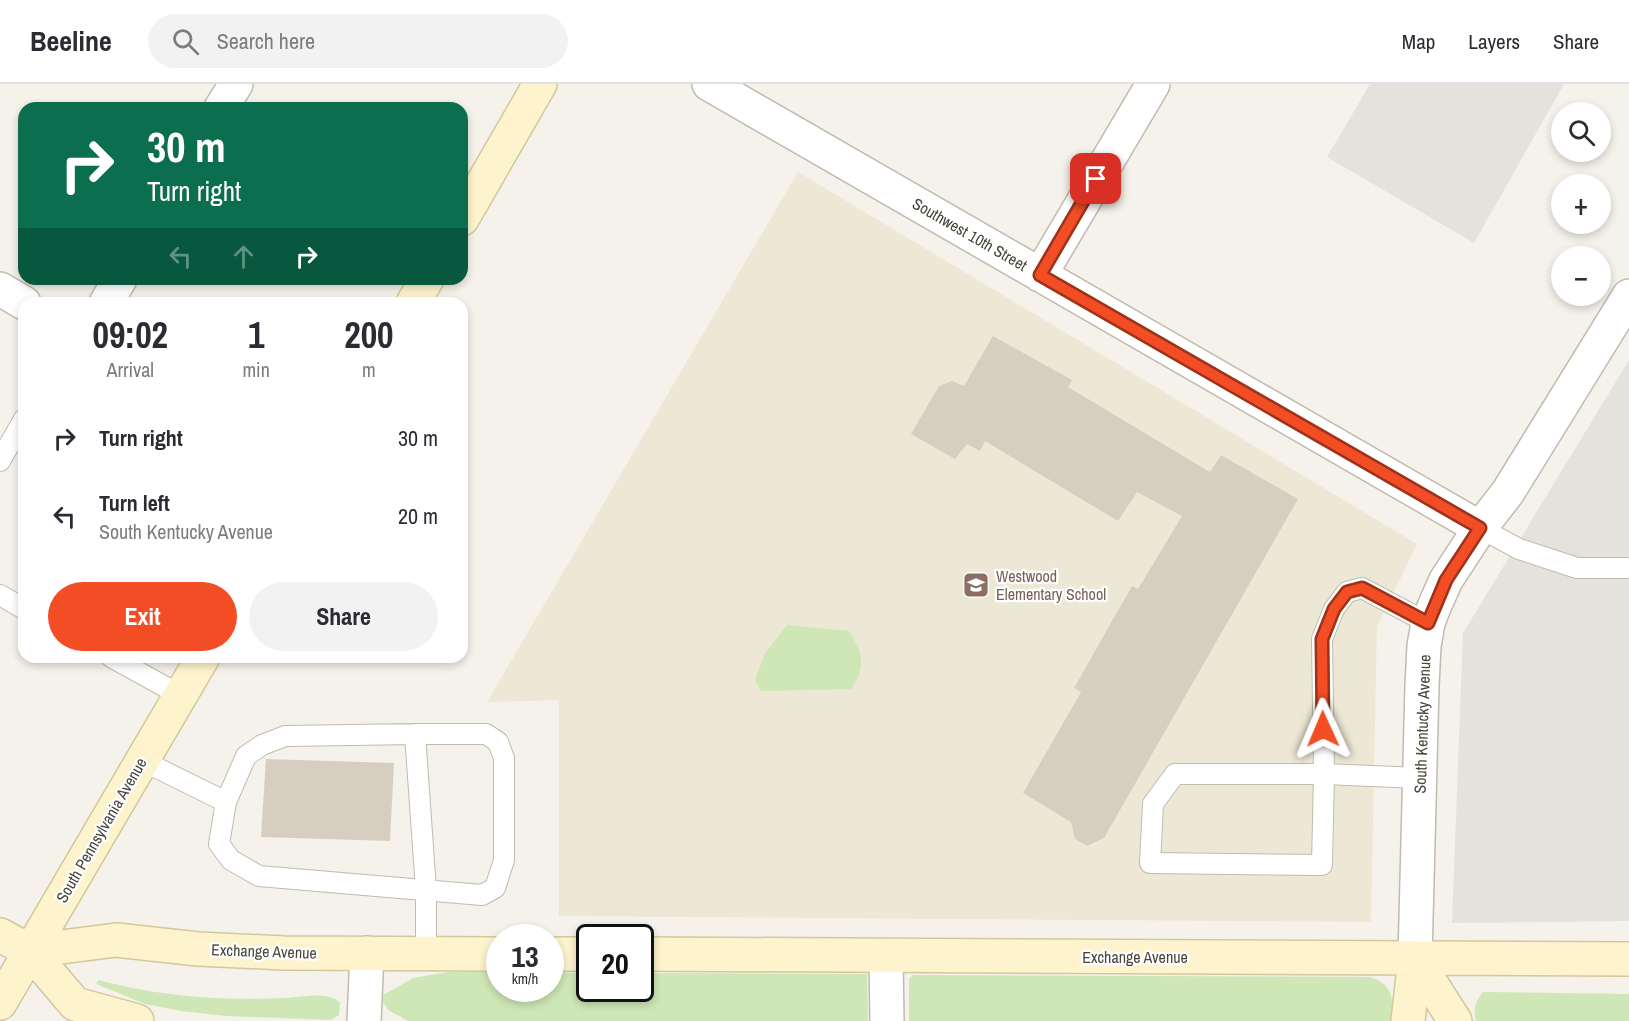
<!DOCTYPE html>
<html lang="en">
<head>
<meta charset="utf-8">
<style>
	body { margin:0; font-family:"Archivo Narrow",sans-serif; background:#f2f2f3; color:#2b2b33; height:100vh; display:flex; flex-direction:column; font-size:22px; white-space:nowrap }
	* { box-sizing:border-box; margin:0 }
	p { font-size:20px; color:#7c7c81 }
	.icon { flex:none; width:33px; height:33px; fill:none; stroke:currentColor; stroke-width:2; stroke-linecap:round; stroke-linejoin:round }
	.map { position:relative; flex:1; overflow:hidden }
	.side { position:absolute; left:18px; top:213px; width:450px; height:366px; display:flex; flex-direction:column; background:#fff; border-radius:18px; box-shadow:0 3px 9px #0003 }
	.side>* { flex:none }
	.hud { position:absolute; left:18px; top:18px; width:450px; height:183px; border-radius:18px; box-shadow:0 3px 9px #0003; background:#0b6e4f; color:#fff; overflow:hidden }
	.tools { position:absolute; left:1551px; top:18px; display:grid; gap:12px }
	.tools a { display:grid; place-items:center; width:60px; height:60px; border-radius:50%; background:#fff; box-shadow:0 3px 9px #0003; font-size:30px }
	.speed { position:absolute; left:486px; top:840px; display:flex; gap:12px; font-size:30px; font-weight:700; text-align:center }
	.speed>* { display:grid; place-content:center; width:78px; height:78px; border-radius:50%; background:#fff; box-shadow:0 3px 9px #0003; line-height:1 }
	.speed small { font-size:15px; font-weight:400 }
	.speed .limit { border:3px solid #111; border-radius:9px; background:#fff; color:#111 }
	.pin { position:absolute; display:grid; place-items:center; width:51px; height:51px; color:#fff; margin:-26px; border-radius:12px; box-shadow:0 3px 9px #0006 }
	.me { position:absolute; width:66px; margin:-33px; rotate:359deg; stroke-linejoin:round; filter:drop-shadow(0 0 4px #0008) }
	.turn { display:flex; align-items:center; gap:21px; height:126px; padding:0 30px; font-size:27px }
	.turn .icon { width:78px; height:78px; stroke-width:2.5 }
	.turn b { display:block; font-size:42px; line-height:51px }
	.lanes { display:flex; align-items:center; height:57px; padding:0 30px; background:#0003; justify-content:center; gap:30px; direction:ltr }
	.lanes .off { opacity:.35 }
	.eta { display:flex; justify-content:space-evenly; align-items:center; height:102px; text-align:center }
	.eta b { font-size:36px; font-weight:700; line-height:42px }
	.button { display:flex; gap:12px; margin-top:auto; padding:12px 30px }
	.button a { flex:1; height:69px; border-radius:36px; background:#f24d25; color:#fff; font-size:24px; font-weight:700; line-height:69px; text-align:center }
	.button a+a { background:#f2f2f3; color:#2b2b33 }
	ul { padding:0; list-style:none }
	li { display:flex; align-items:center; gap:18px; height:78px; padding:0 30px }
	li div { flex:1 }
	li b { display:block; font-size:22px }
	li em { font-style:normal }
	header { display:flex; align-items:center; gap:36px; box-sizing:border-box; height:84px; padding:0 30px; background:#fff; border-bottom:2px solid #e1e1e2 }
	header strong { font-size:28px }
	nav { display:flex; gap:33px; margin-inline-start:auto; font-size:21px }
	.search { width:420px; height:54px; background:#f2f2f3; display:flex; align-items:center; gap:15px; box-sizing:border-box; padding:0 21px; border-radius:33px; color:#7c7c81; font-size:22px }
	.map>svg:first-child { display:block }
	.industrial { fill:#e5e1dc }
	.education { fill:#ede8d6 }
	.green { fill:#cfe7b6 }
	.building { fill:#d6cfc1 }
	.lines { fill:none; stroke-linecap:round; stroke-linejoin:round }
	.lane-casing { stroke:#c0bbae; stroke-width:22 }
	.street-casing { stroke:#c0bbae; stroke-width:36 }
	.secondary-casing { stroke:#d3c79c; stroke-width:36 }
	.lane { stroke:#fff; stroke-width:20 }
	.street { stroke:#fff; stroke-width:33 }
	.secondary { stroke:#fdf3cd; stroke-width:33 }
	.route-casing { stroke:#9d3218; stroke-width:15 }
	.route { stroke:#f24d25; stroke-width:10 }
	.labels { text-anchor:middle; stroke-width:4.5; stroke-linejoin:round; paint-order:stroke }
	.street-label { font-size:16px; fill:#494439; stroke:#fff }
	.education-label { font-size:16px; fill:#785e54; stroke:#fff; text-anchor:start }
</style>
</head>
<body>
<header>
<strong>Beeline</strong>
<div class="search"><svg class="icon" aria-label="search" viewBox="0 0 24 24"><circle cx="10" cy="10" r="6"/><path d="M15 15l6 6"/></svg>Search here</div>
<nav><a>Map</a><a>Layers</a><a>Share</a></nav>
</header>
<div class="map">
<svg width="1629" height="937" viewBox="0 0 1629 937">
	<rect width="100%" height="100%" fill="#f5f2eb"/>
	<path class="industrial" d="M1370 0H1564L1474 159 1327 73Z
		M1629 276V837L1452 839 1463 549Z"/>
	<path class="education" d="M798 88 1417 460 1377 543 1371 838 559 832V616L487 618Z"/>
	<path class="green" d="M787 541 849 547C863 570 866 580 852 605L761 607 755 596 765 569Z
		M448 888H499L500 904H550L551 888 589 889 590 904H640L641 889 867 890 868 937H408L388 926 380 913 413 894Z
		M913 891 1370 893C1393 900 1395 916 1390 937H909V895Z
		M98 896C158 912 220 917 281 914 299 914 325 906 340 918L339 931 331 936 226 932 181 927 145 920 96 900Z
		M1483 908 1629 910V937H1476C1473 925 1475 918 1483 908Z"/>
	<path class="building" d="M993 252 1072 296 1068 303 1210 388 1221 371 1298 415 1104 754 1087 762 1075 755 1071 738 1023 709 1081 608 1074 604 1132 502 1138 505 1182 432 1137 408 1118 437 985 357 980 367 967 360 955 375 911 350 939 302 952 297 964 302Z
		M266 675 394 679 390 757 261 753Z"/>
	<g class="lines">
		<defs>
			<path id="lane" d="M0 377 24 335
				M1480 444 1519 465 1577 484H1629
				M0 511 24 525
				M111 573 180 611
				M415 650H486L498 658 504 674V776L495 804 482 811 259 792 231 776 219 760 226 718 246 672 262 661 285 652Z
				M415 650 426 806V869
				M141 676 226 718
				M1175 690H1324L1322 781 1150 779 1153 720Z
				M1420 694 1324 690 1322 555 1334 525 1347 508 1362 504 1428 539"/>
			<path id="street" d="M709 0 1480 444
				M221 24 236 0
				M1040 191 1153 0
				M0 205 24 219
				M106 219 120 195
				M886 872 887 937
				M1415 874 1422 602 1424 562 1428 539 1434 523 1446 496 1480 444 1508 408 1629 212
				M364 937 367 869"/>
			<path id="secondary" d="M462 135 540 0
				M413 219 427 195
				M0 851 30 867 75 920 137 937
				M30 867 116 856 198 865 284 869 500 870
				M550 870H590
				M640 870 1629 875
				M1415 874 1455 937
				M0 919 203 573
				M1408 937 1415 874"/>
		</defs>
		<use href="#lane" class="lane-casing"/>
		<use href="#street" class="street-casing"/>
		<use href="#secondary" class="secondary-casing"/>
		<use href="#lane" class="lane"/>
		<use href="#street" class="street"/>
		<use href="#secondary" class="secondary"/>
	</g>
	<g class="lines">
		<defs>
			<path id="route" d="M1096 95 1040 191 1480 444 1446 496 1428 539 1362 504 1347 508 1334 525 1322 555 1323 645"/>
		</defs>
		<use href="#route" class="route-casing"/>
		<use href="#route" class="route"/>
	</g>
	<defs>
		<symbol id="school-square" viewBox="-11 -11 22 22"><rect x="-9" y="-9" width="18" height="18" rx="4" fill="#8d6e63" stroke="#fff"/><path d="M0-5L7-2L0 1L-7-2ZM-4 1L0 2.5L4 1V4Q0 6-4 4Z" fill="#fff"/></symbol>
	</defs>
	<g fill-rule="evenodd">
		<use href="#school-square" x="961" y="486" width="30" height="30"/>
	</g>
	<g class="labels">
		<g class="street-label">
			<text transform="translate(970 150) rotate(30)" y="6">Southwest 10th Street</text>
			<text transform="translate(1422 640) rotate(-88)" y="6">South Kentucky Avenue</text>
			<text transform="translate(101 746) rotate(-60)" y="6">South Pennsylvania Avenue</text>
			<text transform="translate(264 867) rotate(2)" y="6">Exchange Avenue</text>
			<text x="1135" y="879">Exchange Avenue</text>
		</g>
		<g class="education-label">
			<text x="996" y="498">Westwood<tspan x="996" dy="18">Elementary School</tspan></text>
		</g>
	</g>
</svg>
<div class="tools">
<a><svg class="icon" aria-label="search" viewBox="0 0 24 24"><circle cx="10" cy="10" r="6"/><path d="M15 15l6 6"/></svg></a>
<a>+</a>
<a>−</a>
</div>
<div class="speed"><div>13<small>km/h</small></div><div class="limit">20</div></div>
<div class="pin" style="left:1096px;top:95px;background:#d93025"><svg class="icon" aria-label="arrive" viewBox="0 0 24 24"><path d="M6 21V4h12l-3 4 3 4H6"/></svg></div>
<svg class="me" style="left:1323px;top:645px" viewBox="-20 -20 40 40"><path d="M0-17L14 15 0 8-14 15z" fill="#f24d25" stroke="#fff" stroke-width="4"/></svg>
<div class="hud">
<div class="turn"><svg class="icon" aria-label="right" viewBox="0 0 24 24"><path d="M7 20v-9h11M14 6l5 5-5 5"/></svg><div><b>30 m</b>Turn right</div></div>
<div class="lanes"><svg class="icon off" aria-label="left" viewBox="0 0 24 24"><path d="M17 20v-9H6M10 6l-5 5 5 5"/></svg><svg class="icon off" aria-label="ahead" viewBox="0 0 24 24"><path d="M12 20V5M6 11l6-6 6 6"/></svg><svg class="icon" aria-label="right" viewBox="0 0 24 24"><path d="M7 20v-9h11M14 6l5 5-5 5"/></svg></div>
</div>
<section class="side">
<div class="eta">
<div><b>09:02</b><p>Arrival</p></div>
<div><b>1</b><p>min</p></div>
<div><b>200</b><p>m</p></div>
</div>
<ul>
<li><svg class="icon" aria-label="right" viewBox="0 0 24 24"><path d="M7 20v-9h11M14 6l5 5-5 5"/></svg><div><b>Turn right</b></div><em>30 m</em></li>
<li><svg class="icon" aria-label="left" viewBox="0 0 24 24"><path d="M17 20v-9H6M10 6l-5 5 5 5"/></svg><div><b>Turn left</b><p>South Kentucky Avenue</p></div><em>20 m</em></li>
</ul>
<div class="button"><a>Exit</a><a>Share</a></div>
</section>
</div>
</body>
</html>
